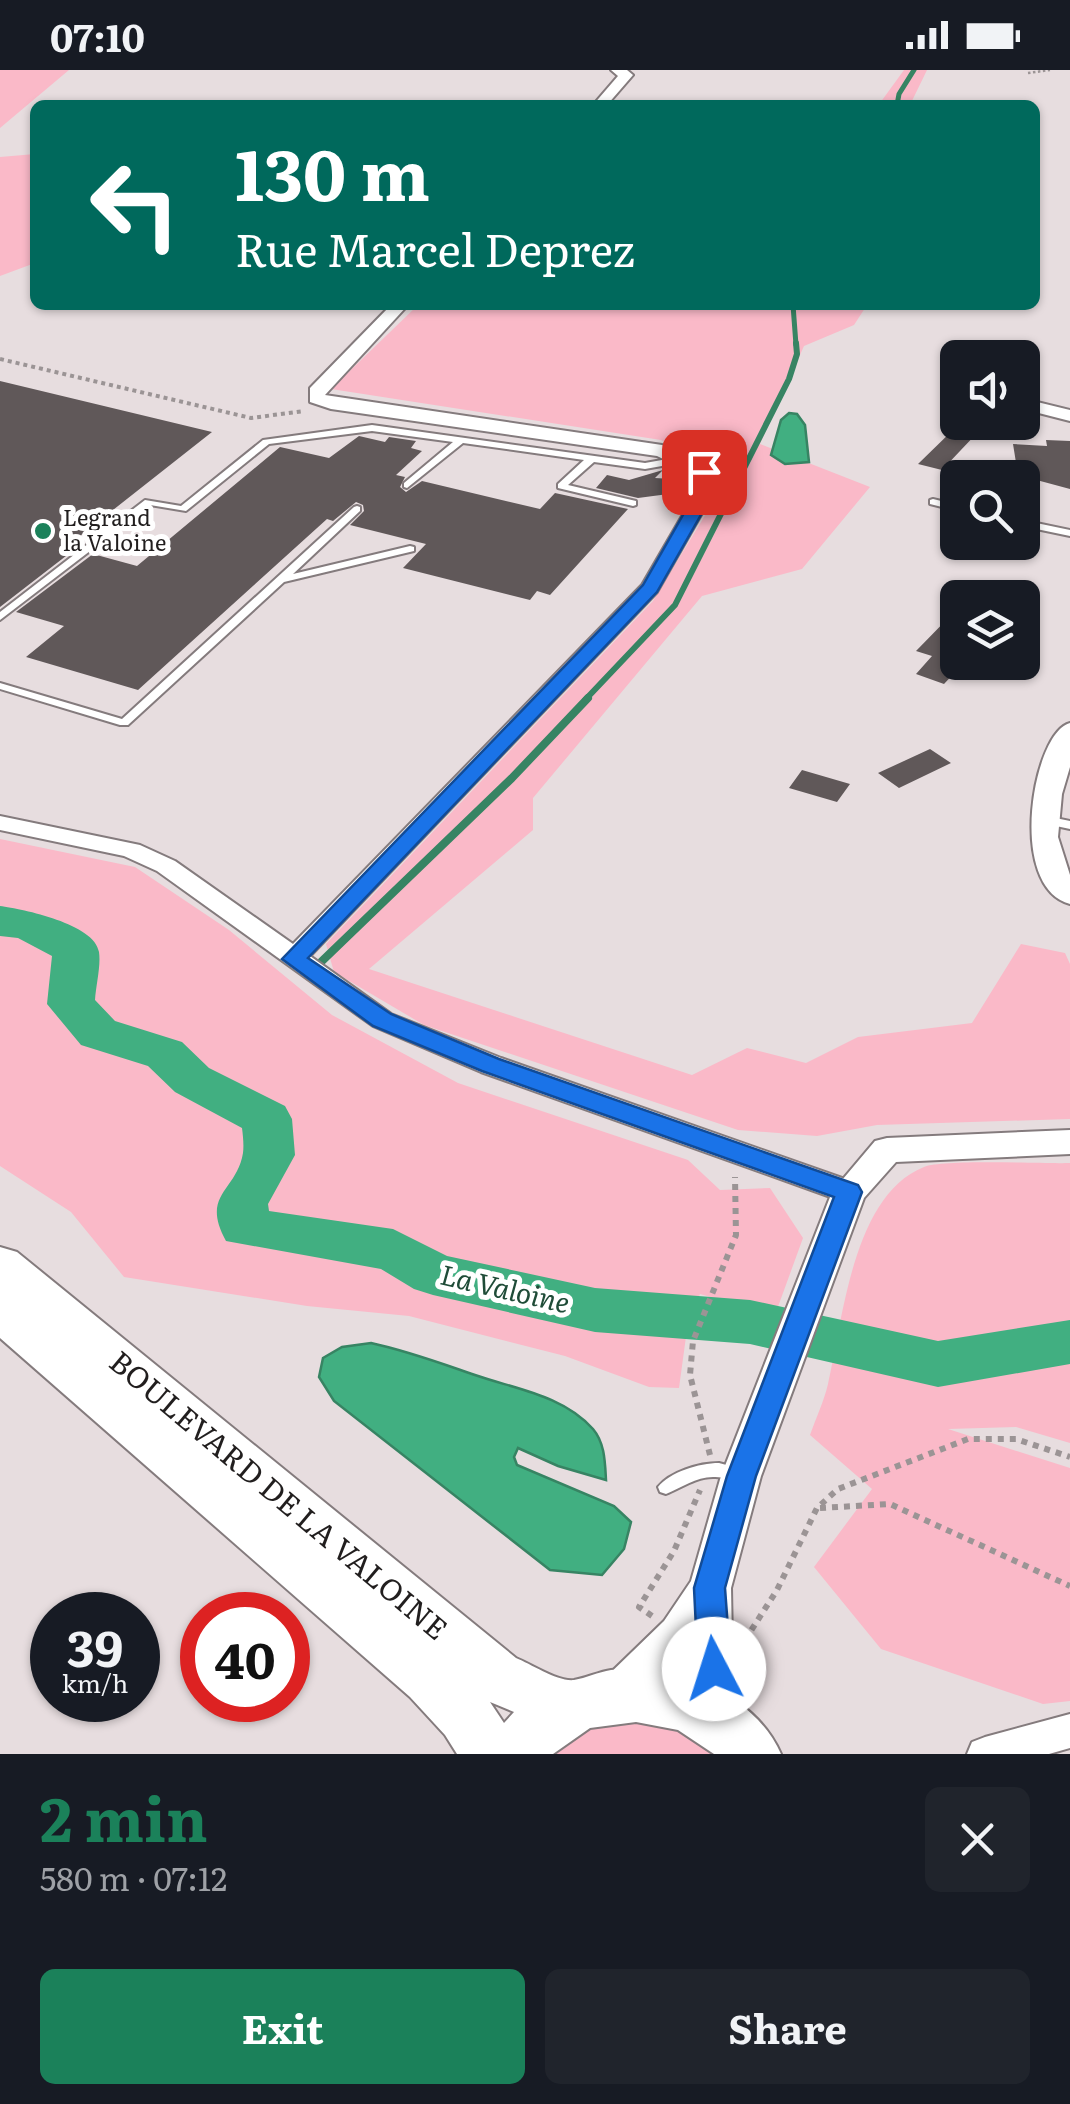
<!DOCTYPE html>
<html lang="en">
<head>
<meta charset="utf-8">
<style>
	body { margin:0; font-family:Literata,serif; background:#20242c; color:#f1f3f6; height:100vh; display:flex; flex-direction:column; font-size:38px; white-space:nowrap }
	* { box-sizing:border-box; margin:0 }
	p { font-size:32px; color:#9ea1a6 }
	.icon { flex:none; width:55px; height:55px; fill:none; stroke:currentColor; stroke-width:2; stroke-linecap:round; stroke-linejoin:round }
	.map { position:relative; height:1684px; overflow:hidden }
	.sheet { display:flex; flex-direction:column; background:#171b24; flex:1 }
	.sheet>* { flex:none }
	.hud { position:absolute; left:30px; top:30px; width:1010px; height:210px; border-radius:15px; box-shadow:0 2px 8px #0004; background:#00695c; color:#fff; overflow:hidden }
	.buttons { position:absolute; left:940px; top:270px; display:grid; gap:20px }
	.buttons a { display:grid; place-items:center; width:100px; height:100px; border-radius:15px; background:#171b24; box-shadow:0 2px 8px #0004; font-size:50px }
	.speed { position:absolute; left:30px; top:1522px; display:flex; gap:20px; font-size:50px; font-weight:700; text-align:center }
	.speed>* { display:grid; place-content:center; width:130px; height:130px; border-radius:50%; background:#171b24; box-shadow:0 2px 8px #0004; line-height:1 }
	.speed small { font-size:25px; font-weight:400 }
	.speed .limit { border:15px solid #d22; background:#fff; color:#111 }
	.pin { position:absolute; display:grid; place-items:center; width:85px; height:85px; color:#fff; margin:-42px; border-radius:20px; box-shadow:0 5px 15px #0006 }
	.me { position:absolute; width:110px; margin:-55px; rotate:355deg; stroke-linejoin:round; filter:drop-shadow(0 0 8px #0008) }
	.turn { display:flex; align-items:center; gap:35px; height:210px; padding:0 40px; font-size:45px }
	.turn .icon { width:130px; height:130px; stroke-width:2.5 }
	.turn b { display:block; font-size:70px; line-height:85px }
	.round { display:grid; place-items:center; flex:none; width:105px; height:105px; border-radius:15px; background:#20242c }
	.overview { display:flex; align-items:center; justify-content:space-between; height:170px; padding:0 40px }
	h1 { font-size:60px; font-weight:700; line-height:75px; color:#1b815a }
	.action { display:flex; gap:20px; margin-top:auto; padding:20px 40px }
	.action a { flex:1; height:115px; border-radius:15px; background:#1b815a; color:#fff; font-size:40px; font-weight:700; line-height:115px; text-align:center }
	.action a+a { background:#20242c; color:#f1f3f6 }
	.status { display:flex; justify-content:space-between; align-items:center; height:70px; padding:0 50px; background:#171b24; direction:ltr }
	.status svg { height:28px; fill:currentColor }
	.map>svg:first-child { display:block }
	.green { fill:#fab9c8 }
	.water { fill:#41af81; stroke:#378463; stroke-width:2.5 }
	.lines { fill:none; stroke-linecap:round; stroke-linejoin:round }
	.stream-far2 { stroke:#378463; stroke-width:5 }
	.stream-far1 { stroke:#378463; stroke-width:6 }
	.stream { stroke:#378463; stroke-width:8 }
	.river { fill:#41af81; fill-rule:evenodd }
	.building { fill:#605859 }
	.service-casing { stroke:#847b7d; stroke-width:4 }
	.minor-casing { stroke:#847b7d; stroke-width:4 }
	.tertiary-casing { stroke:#847b7d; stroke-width:4 }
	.primary-casing { stroke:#847b7d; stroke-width:4 }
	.path-far2 { stroke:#9b9495; stroke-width:2.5; stroke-dasharray:2.5 2.5; stroke-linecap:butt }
	.path-far1 { stroke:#9b9495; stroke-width:4; stroke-dasharray:4 4; stroke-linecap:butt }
	.path { stroke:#9b9495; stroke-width:6; stroke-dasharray:6 6; stroke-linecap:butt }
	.service { fill:#fff; fill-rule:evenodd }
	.minor { fill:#fff; fill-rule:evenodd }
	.tertiary { fill:#fff; fill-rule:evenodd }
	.primary { fill:#fff; fill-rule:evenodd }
	.route { fill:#1a73e8; stroke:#114b97; stroke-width:2.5 }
	.poi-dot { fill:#1b815a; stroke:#fff; stroke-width:4 }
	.labels { text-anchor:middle; stroke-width:10; stroke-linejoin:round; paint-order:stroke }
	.far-poi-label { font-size:22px; fill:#211e1e; stroke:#fff; text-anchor:start }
	.water-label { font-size:28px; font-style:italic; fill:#1f4c38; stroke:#fff }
	.near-street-label { font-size:30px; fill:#211e1e; stroke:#fff }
</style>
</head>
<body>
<div class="status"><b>07:10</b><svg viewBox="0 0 49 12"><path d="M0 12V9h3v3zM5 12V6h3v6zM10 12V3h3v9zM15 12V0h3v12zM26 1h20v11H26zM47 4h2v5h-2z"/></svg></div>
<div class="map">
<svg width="1070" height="1684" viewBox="0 0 1070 1684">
	<rect width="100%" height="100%" fill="#e7dddf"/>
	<path class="green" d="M0 0H69L0 58Z
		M904 0H927L910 35H613L617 30 880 33Z
		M35 84V193L0 206V87Z
		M418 235H867L854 255 804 276 760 374 870 417 802 499 702 526 533 728V760L369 899 692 1005 747 978 806 993 858 967 972 953 1021 874 1065 883 1070 894V1049L877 1055 817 1066 738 1060 424 955 334 902 326 874 653 531 729 406 661 370 331 319Z
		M0 769 135 797 229 860 332 945 458 1013 688 1090 720 1120 770 1118 803 1168 775 1245 700 1224 688 1252 679 1318 649 1317 565 1286 409 1246 307 1236 124 1207 71 1142 0 1096Z
		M1070 1093V1373L1016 1357 948 1359 1070 1398V1631L1043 1634 881 1579 814 1497 872 1419 810 1365C816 1348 824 1331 828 1314 843 1248 853 1125 924 1097 945 1089 1041 1094 1070 1093Z
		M673 1649 727 1684H543L590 1650Z"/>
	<path class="water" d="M789 343 797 344 805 355 809 392 785 394 771 385 781 350Z
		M371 1273C408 1281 440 1293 475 1305 515 1319 563 1325 593 1359 605 1373 605 1393 606 1410L558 1396 518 1378 514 1387 517 1395 614 1436 631 1452 624 1479 602 1505 550 1500 334 1331 319 1307 323 1288 342 1277Z"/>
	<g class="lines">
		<path class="stream-far2" d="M897 35 899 24 914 0
			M793 235 796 275"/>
		<path class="stream-far1" d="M585 630 675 535 789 309 797 284 796 273"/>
		<path class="stream" d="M321 892 512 708 588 628"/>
		<path class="river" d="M0 836C23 839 95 854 99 882 101 896 96 915 95 930L115 951 182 972 209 998 285 1036 292 1049 295 1085 268 1134 269 1141 393 1159 447 1186 595 1218 750 1230 938 1271 1070 1250V1294L938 1317 750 1274 595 1262 433 1225 414 1219 381 1199 226 1171C200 1124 237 1121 243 1083 244 1075 243 1066 242 1058L175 1022 148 996 81 975 47 934 52 886 18 868 0 866Z"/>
	</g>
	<path class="building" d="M0 311 212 362 66 477 75 479 0 537Z
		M957 356 978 362 942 400 918 394Z
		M359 366 385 372 389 367 416 371 411 378 422 381 396 405 405 407 400 417 406 422 422 411 540 439 555 423 628 439 550 525 537 521 530 530 403 498 426 474 350 455 364 441 363 435 356 432 333 451 327 449 138 620 26 587 64 556 16 542 93 484 137 496 280 377 329 388Z
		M1046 370 1070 371V419L1018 405 1013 374 1047 376Z
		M663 400 655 408 690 410 691 421 638 428 596 418 607 405 629 410Z
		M958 538V599L944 614 916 604 932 586 916 581Z
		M930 679 951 693 899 718 878 703Z
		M802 700 850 714 837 732 789 718Z"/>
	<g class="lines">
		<defs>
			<path id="service" d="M372 355 645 393 679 387 684 390 679 393 645 399 594 392 568 415 636 431V435L633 436 558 418V414L584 390 463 373 407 418 404 417V413L453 372 372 361 269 374 186 441 150 435 0 550V542L145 430 181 436 263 370Z
				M933 429 958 435V441L930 434V430Z
				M357 436 360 437V441L293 504 410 476 414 477V481L284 512 128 655H120L0 619V613L122 649 354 437Z
				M1022 450 1070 460V466L1022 456Z
				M1046 746 1070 751V759L1042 753 1040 750 1042 747Z
				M719 1393 745 1400 747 1405 745 1410C734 1412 724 1406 713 1407 696 1407 681 1418 666 1424L660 1422 658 1417C670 1402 699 1393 719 1393Z"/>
			<path id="minor" d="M611 0H627L633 5 607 35H593L618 6Z
				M391 235H408L325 325 662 375 711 398 718 415 657 522 310 886 391 944 501 988 859 1114 863 1122 859 1130 849 1133 839 1130 481 1002 373 956 157 801 124 786 0 760V746L140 775 175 791 293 874 642 515 700 415 696 405 657 386 331 339 310 332V318Z
				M1029 330 1070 340V351L1023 339V331Z
				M1070 1644V1678L1049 1684H967L972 1672 985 1667Z"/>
			<path id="tertiary" d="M1070 653V697L1062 724 1058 767 1070 805V834C1006 817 1033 662 1070 653Z
				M1070 1060V1084L896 1092 864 1128 761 1406 731 1518 732 1572 744 1652 737 1666 722 1672 707 1666 700 1652 691 1581 632 1639 617 1645 602 1639 595 1625 602 1611 664 1551 691 1511 721 1406 832 1122 875 1071 887 1068Z"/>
			<path id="primary" d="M0 1177 17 1182 516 1588C531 1594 558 1612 574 1610 586 1608 598 1602 611 1600 676 1593 754 1623 781 1684H714L678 1660 636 1652 590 1658 553 1684H457L445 1665 410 1627 0 1268ZM490 1632 514 1642 504 1653Z"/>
		</defs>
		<use href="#service" class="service-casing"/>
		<use href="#minor" class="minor-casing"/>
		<use href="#tertiary" class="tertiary-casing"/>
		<use href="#primary" class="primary-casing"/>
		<path class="path-far2" d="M1028 3 1050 0"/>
		<path class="path-far1" d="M0 289 251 348 304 341"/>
		<path class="path" d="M710 1385 690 1305 693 1271 736 1165 735 1107
			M820 1438 890 1434 1070 1516
			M652 1546 639 1537 674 1481 700 1420
			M745 1570 777 1520 817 1438 838 1419 968 1369H1016L1070 1387"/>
		<use href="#service" class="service"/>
		<use href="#minor" class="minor"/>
		<use href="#tertiary" class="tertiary"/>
		<use href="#primary" class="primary"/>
	</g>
	<path class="route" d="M704 397 710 398 718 415 657 522 308 888 391 944 499 989 858 1115 862 1122 756 1406 725 1518 731 1599 726 1610 714 1614 703 1610 698 1599 694 1518 727 1406 834 1127 482 1001 373 956 282 889 643 515 700 415 695 402Z"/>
	<circle class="poi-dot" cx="43" cy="461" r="10"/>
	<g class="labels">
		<g class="far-poi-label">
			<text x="63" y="456">Legrand<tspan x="63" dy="25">la Valoine</tspan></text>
		</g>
		<g class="water-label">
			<text transform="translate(505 1219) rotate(13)" y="10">La Valoine</text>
		</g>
		<g class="near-street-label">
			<text transform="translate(278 1426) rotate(40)" y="10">BOULEVARD DE LA VALOINE</text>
		</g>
	</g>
</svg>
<div class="buttons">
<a><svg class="icon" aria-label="sound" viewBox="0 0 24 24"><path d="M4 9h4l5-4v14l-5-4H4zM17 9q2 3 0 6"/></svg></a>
<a><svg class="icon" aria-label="search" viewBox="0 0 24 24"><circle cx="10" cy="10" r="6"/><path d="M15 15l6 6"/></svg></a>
<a><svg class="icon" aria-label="layers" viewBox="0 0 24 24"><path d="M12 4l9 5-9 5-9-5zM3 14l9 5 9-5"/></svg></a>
</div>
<div class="speed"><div>39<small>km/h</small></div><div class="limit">40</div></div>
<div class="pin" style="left:704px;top:402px;background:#d93025"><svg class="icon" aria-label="arrive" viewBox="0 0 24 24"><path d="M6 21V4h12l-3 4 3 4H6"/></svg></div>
<svg class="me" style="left:714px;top:1599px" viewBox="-20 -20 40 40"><circle r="19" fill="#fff"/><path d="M0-13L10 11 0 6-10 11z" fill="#1a73e8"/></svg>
<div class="hud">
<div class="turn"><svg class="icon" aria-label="left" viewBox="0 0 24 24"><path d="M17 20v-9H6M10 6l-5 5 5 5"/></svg><div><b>130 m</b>Rue Marcel Deprez</div></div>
</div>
</div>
<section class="sheet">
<div class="overview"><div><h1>2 min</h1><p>580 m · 07:12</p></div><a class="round"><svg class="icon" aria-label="close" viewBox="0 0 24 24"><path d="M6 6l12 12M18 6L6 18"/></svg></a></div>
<div class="action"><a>Exit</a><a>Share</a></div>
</section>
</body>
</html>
